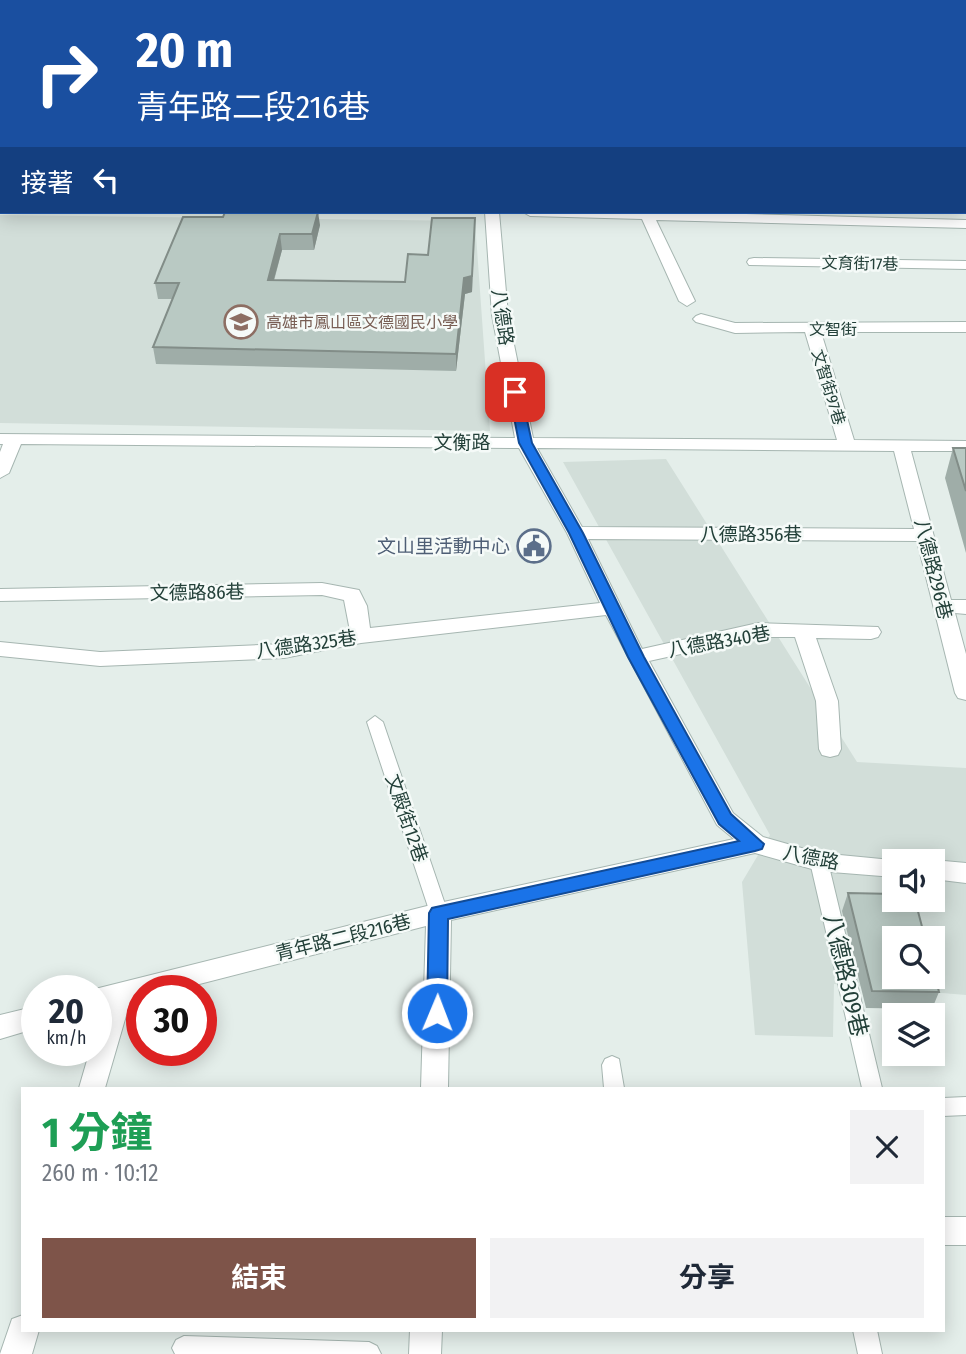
<!DOCTYPE html>
<html lang="zh-TW">
<head>
<meta charset="utf-8">
<style>
	body { margin:0; font-family:"Fira Sans Condensed","Noto Sans TC",sans-serif; background:#f2f2f3; color:#1f2937; height:100vh; display:flex; flex-direction:column; font-size:26px; white-space:nowrap }
	* { box-sizing:border-box; margin:0 }
	p { font-size:23px; color:#747a83 }
	.icon { flex:none; width:38px; height:38px; fill:none; stroke:currentColor; stroke-width:2; stroke-linecap:round; stroke-linejoin:round }
	.map { position:relative; flex:1; overflow:hidden }
	.drawer { position:absolute; left:21px; top:1087px; width:924px; height:245px; display:flex; flex-direction:column; background:#fff; border-radius:0px; box-shadow:0 4px 18px #0003 }
	.drawer>* { flex:none }
	.top-card { position:absolute; left:0px; top:0px; width:966px; height:214px; box-shadow:0 4px 18px #0003; background:#1a4fa0; color:#fff; overflow:hidden }
	.fabs { position:absolute; left:882px; top:849px; display:grid; gap:14px }
	.fabs a { display:grid; place-items:center; width:63px; height:63px; border-radius:0px; background:#fff; box-shadow:0 4px 18px #0003; font-size:35px }
	.speed { position:absolute; left:21px; top:975px; display:flex; gap:14px; font-size:35px; font-weight:700; text-align:center }
	.speed>* { display:grid; place-content:center; width:91px; height:91px; border-radius:50%; background:#fff; box-shadow:0 4px 18px #0003; line-height:1 }
	.speed small { font-size:18px; font-weight:400 }
	.speed .limit { border:10px solid #d22; background:#fff; color:#111 }
	.pin { position:absolute; display:grid; place-items:center; width:60px; height:60px; color:#fff; margin:-30px; border-radius:14px; box-shadow:0 4px 10px #0006 }
	.me { position:absolute; width:77px; margin:-38px; rotate:1deg; stroke-linejoin:round; filter:drop-shadow(0 0 5px #0008) }
	.turn { display:flex; align-items:center; gap:24px; height:147px; padding:0 21px; font-size:32px }
	.turn .icon { width:91px; height:91px; stroke-width:2.5 }
	.turn b { display:block; font-size:49px; line-height:60px }
	.then { display:flex; align-items:center; height:66px; padding:0 21px; background:#0003; gap:14px; font-size:26px }
	.round { display:grid; place-items:center; flex:none; width:74px; height:74px; border-radius:0px; background:#f2f2f3 }
	.head { display:flex; align-items:center; justify-content:space-between; height:119px; padding:0 21px }
	h1 { font-size:42px; font-weight:700; line-height:52px; color:#1e9e55 }
	.button { display:flex; gap:14px; margin-top:auto; padding:14px 21px }
	.button a { flex:1; height:80px; border-radius:0px; background:#7e5449; color:#fff; font-size:28px; font-weight:700; line-height:80px; text-align:center }
	.button a+a { background:#f2f2f3; color:#1f2937 }
	.map>svg:first-child { display:block }
	.built { fill:#d2ded9; fill-rule:evenodd }
	.lines { fill:none; stroke-linecap:round; stroke-linejoin:round }
	.stream { fill:#8cc4d2; fill-rule:evenodd }
	.service-casing { stroke:#a6b6b1; stroke-width:2 }
	.minor-casing { stroke:#a6b6b1; stroke-width:2 }
	.tertiary-casing { stroke:#a6b6b1; stroke-width:2 }
	.service { fill:#fff; fill-rule:evenodd }
	.minor { fill:#fff; fill-rule:evenodd }
	.tertiary { fill:#fff; fill-rule:evenodd }
	.wall { fill:#9fada8 }
	.shaded-wall { fill:#828d88 }
	.building { fill:#b9c9c3; stroke:#828d88; stroke-width:2 }
	.route { fill:#1a73e8; stroke:#114b97; stroke-width:2 }
	.labels { text-anchor:middle; stroke-width:5; stroke-linejoin:round; paint-order:stroke }
	.far-street-label { font-size:16px; fill:#234039; stroke:#f5faf8 }
	.far-education-label { font-size:16px; fill:#785e54; stroke:#f5faf8; text-anchor:start }
	.street-label { font-size:19px; fill:#234039; stroke:#f5faf8 }
	.service-label { font-size:19px; fill:#4e5e75; stroke:#f5faf8; text-anchor:end }
	.near-street-label { font-size:23px; fill:#234039; stroke:#f5faf8 }
</style>
</head>
<body>
<div class="map">
<svg width="966" height="1354" viewBox="0 0 966 1354">
	<rect width="100%" height="100%" fill="#e4eeea"/>
	<path class="built" d="M0 215 475 221 490 431 0 423Z
		M666 459 857 762 966 768V995L834 984 833 1037 755 1035 742 882 770 835 563 462ZM894 861H933V900H894ZM894 938H933V976H894Z"/>
	<g class="lines">
		<path class="stream" d="M154 0H158L159 2H155Z"/>
		<defs>
			<path id="service" d="M184 0H192L183 2Z
				M267 0H275L266 2Z
				M375 716 383 722 448 913 446 918 439 921 432 918 430 913 367 722Z
				M819 855 825 857 828 862 882 1088H862L810 862 813 857Z
				M612 1056 619 1059 624 1088H604L602 1065 605 1059Z
				M966 1097V1115L943 1116V1098Z
				M853 1330H877L882 1354H858Z
				M184 1336 369 1342 377 1346 381 1354H175L172 1348 176 1340Z"/>
			<path id="minor" d="M55 0H65L54 2Z
				M354 0H367L353 2Z
				M491 0H501V2H491Z
				M730 0H740L741 2H731Z
				M832 0H847L848 2H833Z
				M0 11H2V17H0Z
				M964 63H966V70H964Z
				M0 203H2V211H0Z
				M485 212H499L508 315 533 438 837 440 805 332 735 333 696 322 693 319 696 316 701 314 735 323 966 322V332H821L854 440 966 441V451H911L951 600H966V614L955 613 966 654V700L958 698 955 693 917 541 588 539 642 649 758 623 878 627 881 632 878 637 871 639 816 638 838 701 841 749 838 755 830 757 822 755 819 749 816 701 795 637H758L649 661 733 813 763 837 819 853 902 861H894V877L819 871 755 853 451 920 448 1088H421L426 926 176 990H142V999L130 1002 105 1088H79L90 1050H96V1029L102 1010 96 1011V990H91L439 903 734 839 717 825 606 615 361 643 284 658 100 666 0 656V642L100 652 284 644 350 631 344 600 322 595 0 601V589L322 583 359 590 367 606 370 628 600 603 567 533 519 448 21 444 9 473 0 478V452L3 444H0V434L515 438 492 315ZM537 448 894 451 914 529 582 527Z
				M523 212H672L966 220V228L656 220 695 301 687 306 679 301 642 219 530 216Z
				M754 258 966 261V269L749 265 747 262 749 259Z
				M933 860 966 863V883L933 879Z
				M37 1006V1028L0 1039V1015Z
				M943 1217H966V1245H943Z
				M23 1315V1330H39L32 1354H0L12 1319Z
				M410 1330H442L441 1354H409Z"/>
			<path id="tertiary" d="M0 61H2V67H0Z
				M964 112H966V120H964Z"/>
		</defs>
		<use href="#service" class="service-casing"/>
		<use href="#minor" class="minor-casing"/>
		<use href="#tertiary" class="tertiary-casing"/>
		<use href="#service" class="service"/>
		<use href="#minor" class="minor"/>
		<use href="#tertiary" class="tertiary"/>
	</g>
	<path class="wall" d="M223 217 320 225 314 250H282L274 281 405 282 428 255 475 218 472 292 465 294 456 371 156 364 153 347 173 299H158L155 283Z
		M953 448H966V553L945 478Z
		M848 893 939 992 932 1009 866 1008 842 911Z"/>
	<path class="shaded-wall" d="M318 212 320 225 314 250 312 234Z
		M475 218 472 292 465 294 456 371V354L464 278Z
		M280 234 282 250 269 297 268 280Z"/>
	<path class="building" d="M671 0H707L708 2H672Z
		M225 212H318L312 234H280L268 280 405 282 408 254 428 255 432 218H475L472 276 464 278 456 354 153 347 179 283H155L183 217H223Z
		M953 448H966V491Z
		M848 893 894 894V900H915L925 938H894V976H933V968L939 992 872 991Z"/>
	<path class="route" d="M515 388 521 392 532 443 583 533 644 657 731 814 764 844 762 849 755 851 448 919 447 1013 444 1020 437 1022 430 1020 427 1013 429 913 432 908 739 841 719 824 628 657 569 533 519 443 509 392Z"/>
	<defs>
		<symbol id="school-ring" viewBox="-11 -11 22 22"><circle r="9.5" fill="#f5faf8" stroke="#8d6e63" stroke-width="1.5"/><path d="M0-5L7-2L0 1L-7-2ZM-4 1L0 2.5L4 1V4Q0 6-4 4Z" fill="#8d6e63"/></symbol>
		<symbol id="civic-ring" viewBox="-11 -11 22 22"><circle r="9.5" fill="#f5faf8" stroke="#5c6f8a" stroke-width="1.5"/><path d="M-.6-6.5H3V-4.5H.6V-3L4-1V1h2V6H-6V1h2V-1L-.6-3ZM-1.2 2.5V6h2.4V2.5Z" fill="#5c6f8a"/></symbol>
	</defs>
	<g fill-rule="evenodd">
		<use href="#school-ring" x="222" y="303" width="38" height="38"/>
		<use href="#civic-ring" x="515" y="527" width="38" height="38"/>
	</g>
	<g class="labels">
		<g class="far-street-label">
			<text transform="translate(860 263) rotate(1)" y="6">文育街17巷</text>
			<text x="833" y="335">文智街</text>
			<text transform="translate(829 387) rotate(73)" y="6">文智街97巷</text>
		</g>
		<g class="far-education-label">
			<text x="266" y="328">高雄市鳳山區文德國民小學</text>
		</g>
		<g class="street-label">
			<text transform="translate(503 317) rotate(82)" y="7">八德路</text>
			<text x="462" y="449">文衡路</text>
			<text x="751" y="541">八德路356巷</text>
			<text transform="translate(934 569) rotate(76)" y="7">八德路296巷</text>
			<text transform="translate(197 592) rotate(-1)" y="7">文德路86巷</text>
			<text transform="translate(719 641) rotate(-10)" y="7">八德路340巷</text>
			<text transform="translate(306 644) rotate(-8)" y="7">八德路325巷</text>
			<text transform="translate(407 818) rotate(71)" y="7">文殿街12巷</text>
			<text transform="translate(811 857) rotate(11)" y="7">八德路</text>
			<text transform="translate(343 937) rotate(-14)" y="7">青年路二段216巷</text>
		</g>
		<g class="service-label">
			<text x="510" y="553">文山里活動中心</text>
		</g>
		<g class="near-street-label">
			<text transform="translate(846 975) rotate(77)" y="8">八德路309巷</text>
		</g>
	</g>
</svg>
<div class="fabs">
<a><svg class="icon" aria-label="sound" viewBox="0 0 24 24"><path d="M4 9h4l5-4v14l-5-4H4zM17 9q2 3 0 6"/></svg></a>
<a><svg class="icon" aria-label="search" viewBox="0 0 24 24"><circle cx="10" cy="10" r="6"/><path d="M15 15l6 6"/></svg></a>
<a><svg class="icon" aria-label="layers" viewBox="0 0 24 24"><path d="M12 4l9 5-9 5-9-5zM3 14l9 5 9-5"/></svg></a>
</div>
<div class="speed"><div>20<small>km/h</small></div><div class="limit">30</div></div>
<div class="pin" style="left:515px;top:392px;background:#d93025"><svg class="icon" aria-label="arrive" viewBox="0 0 24 24"><path d="M6 21V4h12l-3 4 3 4H6"/></svg></div>
<svg class="me" style="left:437px;top:1013px" viewBox="-20 -20 40 40"><circle r="17" fill="#1a73e8" stroke="#fff" stroke-width="3"/><path d="M0-11L8 9 0 5-8 9z" fill="#fff"/></svg>
<div class="top-card">
<div class="turn"><svg class="icon" aria-label="right" viewBox="0 0 24 24"><path d="M7 20v-9h11M14 6l5 5-5 5"/></svg><div><b>20 m</b>青年路二段216巷</div></div>
<div class="then">接著<svg class="icon" aria-label="left" viewBox="0 0 24 24"><path d="M17 20v-9H6M10 6l-5 5 5 5"/></svg></div>
</div>
<section class="drawer">
<div class="head"><div><h1>1 分鐘</h1><p>260 m · 10:12</p></div><a class="round"><svg class="icon" aria-label="close" viewBox="0 0 24 24"><path d="M6 6l12 12M18 6L6 18"/></svg></a></div>
<div class="button"><a>結束</a><a>分享</a></div>
</section>
</div>
</body>
</html>
